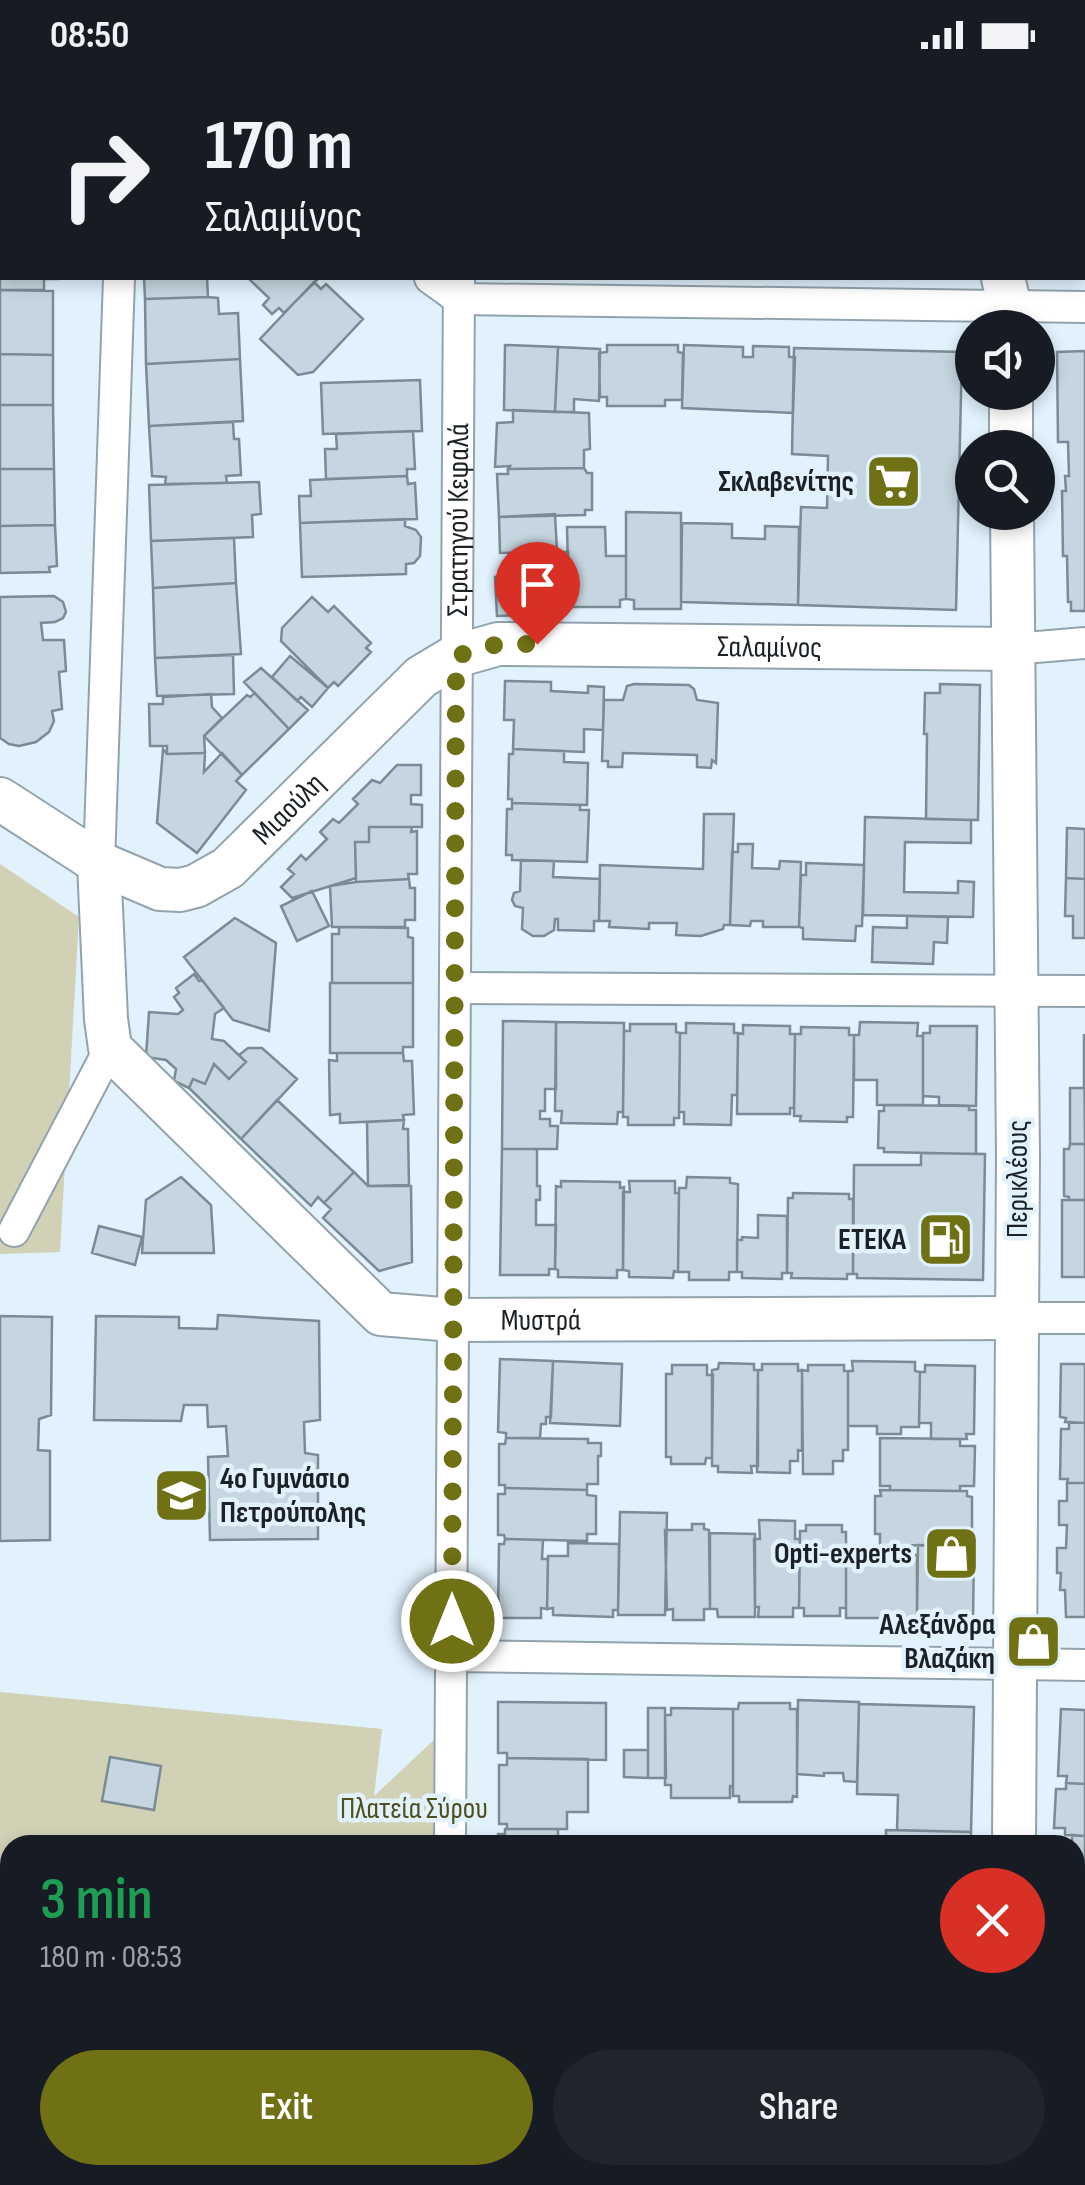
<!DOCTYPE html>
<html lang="en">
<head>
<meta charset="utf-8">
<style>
	body { margin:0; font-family:"Sofia Sans Condensed",sans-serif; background:#20242c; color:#f1f3f6; height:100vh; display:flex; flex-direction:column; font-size:38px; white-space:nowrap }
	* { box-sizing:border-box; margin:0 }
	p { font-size:32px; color:#9ea1a6 }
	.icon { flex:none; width:55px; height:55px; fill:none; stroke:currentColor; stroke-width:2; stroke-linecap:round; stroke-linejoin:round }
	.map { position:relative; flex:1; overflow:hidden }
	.details { position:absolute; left:0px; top:1765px; width:1085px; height:350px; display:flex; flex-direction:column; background:#171b24; border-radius:30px 30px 0 0; box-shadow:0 5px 15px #0003 }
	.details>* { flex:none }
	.hud { position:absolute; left:0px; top:0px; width:1085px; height:210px; box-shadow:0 5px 15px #0003; background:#171b24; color:#f1f3f6; overflow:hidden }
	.controls { position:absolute; left:955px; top:240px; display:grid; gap:20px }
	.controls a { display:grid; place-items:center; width:100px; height:100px; border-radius:50%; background:#171b24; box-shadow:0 5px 15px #0003; font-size:50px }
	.pin { position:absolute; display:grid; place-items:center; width:85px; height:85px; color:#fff; margin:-102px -42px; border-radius:50% 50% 50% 0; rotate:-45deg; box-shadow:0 0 10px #0007 }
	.pin .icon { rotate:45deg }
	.me { position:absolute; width:110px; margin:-55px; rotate:0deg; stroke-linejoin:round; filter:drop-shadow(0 0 8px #0008) }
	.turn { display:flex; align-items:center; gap:35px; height:210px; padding:0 40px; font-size:45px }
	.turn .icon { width:130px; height:130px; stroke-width:2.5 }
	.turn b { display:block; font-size:70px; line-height:85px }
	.round { display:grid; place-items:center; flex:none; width:105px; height:105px; border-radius:52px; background:#20242c }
	.overview { display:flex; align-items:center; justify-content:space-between; height:170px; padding:0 40px }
	h1 { font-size:60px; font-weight:600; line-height:75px; color:#1e9e55 }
	.button { display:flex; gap:20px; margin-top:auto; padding:20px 40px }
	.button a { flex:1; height:115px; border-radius:60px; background:#707115; color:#fff; font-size:40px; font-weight:600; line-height:115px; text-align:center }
	.button a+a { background:#20242c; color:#f1f3f6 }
	.status { display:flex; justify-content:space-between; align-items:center; height:70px; padding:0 50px; background:#171b24; direction:ltr }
	.status svg { height:28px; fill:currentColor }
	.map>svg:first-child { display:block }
	.green { fill:#d0d1b5 }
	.building { fill:#c5d6e0; stroke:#7b8b94; stroke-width:2.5 }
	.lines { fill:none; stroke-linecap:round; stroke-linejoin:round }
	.street-casing { stroke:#93a3ad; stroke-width:34 }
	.secondary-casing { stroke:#93a3ad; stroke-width:46 }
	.street { stroke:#fff; stroke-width:30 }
	.secondary { stroke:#fff; stroke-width:42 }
	.route { stroke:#707115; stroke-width:18; stroke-dasharray:0 32.4 }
	.labels { text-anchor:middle; stroke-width:9; stroke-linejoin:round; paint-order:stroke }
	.poi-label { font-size:30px; font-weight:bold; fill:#1b2125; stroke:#e1f2fd; text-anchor:end }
	.street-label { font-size:30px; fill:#1b2125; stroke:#e1f2fd }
	.park-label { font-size:30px; fill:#4f501b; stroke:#e1f2fd }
</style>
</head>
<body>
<div class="status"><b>08:50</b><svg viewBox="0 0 49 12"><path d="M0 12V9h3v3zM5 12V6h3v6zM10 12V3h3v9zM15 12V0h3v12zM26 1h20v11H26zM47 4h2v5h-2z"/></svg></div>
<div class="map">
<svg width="1085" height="2115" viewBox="0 0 1085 2115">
	<rect width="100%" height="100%" fill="#e1f2fd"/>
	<path class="green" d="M0 794 79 847 60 1182 0 1184Z
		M0 1622 382 1659 374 1726 451 1654 450 1775H10V1861L0 1860Z"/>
	<path class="building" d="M0 0H39L42 2H2V63H0Z
		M0 157H2V208L59 209H44V220H0Z
		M144 208H207L208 227 145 229Z
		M248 208H319L284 243 279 238 272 244 263 235 269 228Z
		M314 212 321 219 326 214 363 249 313 302 298 305 260 269Z
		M0 220 53 221V285L0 284Z
		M208 227 218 228 219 244 238 243 240 289 146 294 145 229Z
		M505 275 558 277 555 342 504 340Z
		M607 275H678V282L683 283 682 330H665V336H607V327H600L599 283 607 282Z
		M684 275 743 277V287H753V276L789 277V287H795L793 343 682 338Z
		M558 277 600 279 599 331 574 329V342H555Z
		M794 278 962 282 956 540 798 535 801 437 827 438 828 386 792 384Z
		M1085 281V541H1071V532H1068L1067 486H1063L1062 421H1066L1065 406H1069L1068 372H1058L1057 282Z
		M0 284 53 285V335H0Z
		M240 289 243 351 149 356 146 294Z
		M420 310 422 361 323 364 321 313Z
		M0 335H53L54 399H0Z
		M513 340 589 343 590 379 584 380V398L508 399 510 396 495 397 497 353 513 352Z
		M233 352 234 369H239L241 405 226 406 227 413 165 414 166 407 152 406 149 356Z
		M413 361 415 399H407V406L326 409 325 379H337L336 364Z
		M584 398 587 403H592V440H585V445L499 447 497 404H508V399Z
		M0 399H54L55 455 0 456Z
		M407 406 408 414 415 413 417 449 300 453 299 426H311L310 410Z
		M259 412 261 444 252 445 253 467 151 471 149 415Z
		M626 442 681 443V539H634V530L626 529Z
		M555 444 557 482 500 483 499 447Z
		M405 449V456L416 460 421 467 420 486 414 493 406 494V504L302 507 300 453Z
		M682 453 732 454V468L765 469V456L799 457 798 535 681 532Z
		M55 455 57 496 49 497 50 502 0 503V456Z
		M567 457H605L606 486H626V529L620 530V537H569Z
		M234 468 236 513 153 518 151 471Z
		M557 482H568L569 537 563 533V544L497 546 495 507 512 506V484Z
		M236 513 241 584 155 588 153 518Z
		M54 526 63 532 66 542 63 548 55 552 41 553 43 570H64L66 601 59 602 62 639 52 641 54 651 49 662 36 672 19 676 9 674 0 668V527Z
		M312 527 328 542 334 536 371 573 366 578 371 582 338 616 334 612 328 618 281 571 282 558Z
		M233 585 234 624 157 626 155 588Z
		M290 586 328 618 312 637 301 627 297 631 272 607Z
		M261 598 308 640 289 659 244 612Z
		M505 611 551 612V621L588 623V616L604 617 603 660 584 659V682L513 679 514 650H504Z
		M634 614 689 615 694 619 697 630 718 633 716 693 712 690 711 698 697 697V685L623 683 622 697H608V691H602L604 630H623L627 616Z
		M940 614 980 615 978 750 926 749 927 664H924L925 623H940Z
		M255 623 289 659 242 705 204 666 247 625 250 627Z
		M211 624 212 637 222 648 204 666 205 683 167 684V676H150L149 634H163V627Z
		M163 679 167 684 205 683 204 702 222 683 242 705 236 711 246 720 197 783 157 753Z
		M513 679 564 681V692L588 693 587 735 512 733V729H508L509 684H513Z
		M397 695H421V725H411V734L422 735V757H369V772H355L356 808 292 828 281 817 294 804 288 799 301 785 306 790 327 769 320 762 333 749 339 753 358 734 353 729 372 710 380 713Z
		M512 733 580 735V740H589L587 792 512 790V785H506L507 739H512Z
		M704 744H734L730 855H724L723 859 701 866 676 865 677 853H649V859L609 857 610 851H599L600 795 703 799Z
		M865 747 971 750V773L905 772 904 822 958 823V811L974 812 973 847 863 845Z
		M369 757H412L411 762 417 761V804H408L409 809 356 812 355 772H369Z
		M1067 758 1085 759V809L1066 808Z
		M738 774H753L752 798 779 799 780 791 801 792 799 857H763V851H751L750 856 730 855 732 782H738Z
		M521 790 554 791 553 807 600 809 599 851H594V861L558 860V849H555L554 860 544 866H533L522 859 523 838 515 836 512 830 514 823 520 821Z
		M806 793 864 795 862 856H856L855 871 803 869V858L799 857 801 805H806Z
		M1066 808 1085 809V868H1073V846H1065Z
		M409 809 410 818H415V850H405V857H332L330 816 356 812Z
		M312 821 329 856 297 871 281 836Z
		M907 846 948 847 947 873 934 872 933 894 872 892 873 857 907 858Z
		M235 848 276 873 269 961 233 950 184 887Z
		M339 857 408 858V867L413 868V913H332V864H339Z
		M194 904 199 911 202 910 224 938 215 944 212 969 224 971 246 992 229 1009 214 994 205 1014 193 1009 189 1018 174 1011 176 999 166 990 146 987 149 942 178 944 183 940 174 927 179 923 176 918Z
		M330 913H413V977H403V983H330Z
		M503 951 556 952V1019H545V1041H540V1049H550V1056H558L557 1079H502Z
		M556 952 624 953 623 1042H618L617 1054 561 1053 562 1041H555Z
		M860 952 918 953 917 966H923V1035H877V1010H854V965H859Z
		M686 953 734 954V963H738L737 1025H732L731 1055 684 1054V1042H679L680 963H686Z
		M630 954H676V962L680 963 679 1048H674V1055H628V1047H623L624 961H630Z
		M743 955 790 956V964H795L794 1038H790V1044H737L738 963 743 964Z
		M930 956H977L976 1036 939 1035V1027L923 1026V963H930Z
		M801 957 849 958V965H854L853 1047H847V1052L800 1051 801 1046H794L795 964H801Z
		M1084 964 1085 1074H1070V1018H1084Z
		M248 978H262L297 1009 241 1069 189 1018 193 1009 205 1014 214 994 229 1009 246 992 239 985Z
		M337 983H403L404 991H412L414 1044 403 1045 404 1050 340 1053V1044L330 1045 329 990 337 991Z
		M277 1030 354 1102 324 1133 318 1127 311 1136 241 1069Z
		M884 1035 969 1036V1040H976V1084L884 1082V1078H878L879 1041H884Z
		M404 1050 403 1059H408L409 1115 368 1116 367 1052Z
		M1070 1074H1085V1130H1069V1127L1064 1126V1079H1069Z
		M502 1079H537V1116H540V1130H536V1155H556L555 1199H549V1205H500Z
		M921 1083 985 1084 983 1210 857 1208V1204H853L854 1095H921Z
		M354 1102 368 1116H411L412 1192 379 1201 323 1148 331 1139 324 1133Z
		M181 1107 211 1135 214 1183H142L146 1130Z
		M687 1107 730 1108V1113L738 1114 737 1202H729V1210H689V1202H678L679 1118H686Z
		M561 1111 620 1112V1118L624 1117 623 1200H617V1208L558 1207V1200L555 1199 556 1116 561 1117Z
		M629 1111H675V1123H679L678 1202 674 1201 673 1208 629 1207V1201L623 1200V1122H630Z
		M793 1123 849 1124V1129H853V1204H847V1209L791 1208 792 1203H787L788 1128H793Z
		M1062 1130H1085V1207H1062Z
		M758 1145 787 1146V1203H782V1209L742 1208V1202H737V1170H742V1167L758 1168Z
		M99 1156 142 1167 135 1195 92 1183Z
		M218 1245 319 1251 320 1350 304 1352 305 1383 318 1385V1469L210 1470 208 1387 228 1386 226 1356 208 1357 207 1335H184L181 1351 94 1350 96 1246 179 1247V1258L217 1259Z
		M0 1246 52 1247 51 1345 39 1349 38 1380 50 1381V1470L0 1471Z
		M500 1289 553 1291 551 1347H546V1354H541L540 1368H506V1363L498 1362Z
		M553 1291 622 1294 620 1356 550 1353Z
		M852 1291 915 1292V1301L920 1302 919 1357H901V1364H877V1356H848V1301H853Z
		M719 1293 754 1294V1300H758V1396H751L752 1403 718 1402V1396H712V1300L718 1299Z
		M762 1294H798V1301L802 1300V1381L798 1380V1391H790V1403L757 1402 758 1300H762Z
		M1061 1294H1085V1353L1065 1352 1066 1348 1060 1347Z
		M672 1295H707V1305H713L712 1388H706L705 1394H671V1387H666V1304H672Z
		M808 1295H844V1301H848V1380H843V1391H833V1404H803L802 1300 808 1301Z
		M925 1295 975 1296 974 1364H966L967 1369H931V1353H919L920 1302H925Z
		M1069 1352 1085 1353V1413H1067L1068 1409H1060L1061 1359H1069Z
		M506 1368 588 1369V1373H601V1386H598V1414H587V1420L505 1418V1415H499V1374H505Z
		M880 1368 960 1369V1376H975L974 1416H960V1421L890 1420V1416H880Z
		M1067 1413H1085V1547H1066L1065 1520H1060L1061 1503H1057V1478H1066L1067 1455H1059V1431H1067Z
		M505 1418 587 1420V1425L596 1426V1464H587V1471L505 1469 504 1465H498V1424H505Z
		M880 1420 967 1421V1426L972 1427V1469H967V1476L880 1475V1464H875V1426H881Z
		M620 1442 667 1443 665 1545H618Z
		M759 1450 795 1451V1469H800L799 1538H793V1547H758L759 1537H755L754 1469H760Z
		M692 1454H704V1459L709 1460 710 1539H704V1550H673V1539L667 1540 665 1460H692Z
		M806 1455H842V1462H846V1538H840V1546H804V1538H799L800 1461H806Z
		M710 1463 755 1464V1547H718L717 1539H710Z
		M505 1469 543 1470 542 1489H548L547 1539 541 1538V1548H498L499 1474H504Z
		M568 1473 619 1474 618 1540H613V1547L553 1545V1538L547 1539 548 1486H568Z
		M918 1475 967 1476V1483H974L973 1551 920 1550V1544H917Z
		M846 1484 917 1485V1548H846Z
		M798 1630 859 1632 857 1712 844 1711 843 1703H824V1706L797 1704Z
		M498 1632 606 1633V1690L507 1688V1683H498Z
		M739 1633H790V1639H797V1727L793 1726 792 1732H739V1726H733V1639H738Z
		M859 1634 974 1637 971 1762 897 1760 898 1725 857 1724Z
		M648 1638H665L666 1708H648Z
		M671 1638 733 1639V1716H730V1728H671V1715H665V1645H671Z
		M1061 1639 1085 1640V1714L1066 1713 1067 1706H1058Z
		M624 1680H648V1708L624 1707Z
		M110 1687 161 1696 154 1740 102 1731Z
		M507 1688 588 1689V1742H567V1759H507V1754H499V1695H507Z
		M1066 1713 1085 1714V1766L1065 1765V1758H1054L1056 1719H1066Z
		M505 1759H558V1775H498V1764H505Z
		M886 1760 971 1762V1775H880V1768L886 1767Z
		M1072 1765 1085 1766V1818H1075V1775H1063L1064 1773H1072Z
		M1075 1818H1085V1896H1075Z
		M1075 1978H1085V2101H1075Z
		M0 2074 10 2084V2097L2 2105 10 2115H0Z
		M1075 2101H1085V2115H1056V2107L1075 2105Z
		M349 2105H392V2115H349Z
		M481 2105H529V2115H481Z
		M913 2105H964V2115H913Z"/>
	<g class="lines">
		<defs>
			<g id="street">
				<path d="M159 0 162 2"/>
				<path d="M1008 0V2"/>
				<path d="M125 2 126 0"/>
				<path d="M460 2V0"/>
				<path d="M1082 131H1085"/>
				<path d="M430 208 459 229 1085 237"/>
				<path d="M1013 579 1085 573"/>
				<path d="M99 793 119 208"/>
				<path d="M455 918 1085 921"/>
				<path d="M14 1161 110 978"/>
				<path d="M1017 1248H1085"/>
				<path d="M451 1586 1085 1595"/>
				<path id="s1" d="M450 1775 459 208"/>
				<path d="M0 1925 10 1926"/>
				<path d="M0 1971 10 1961"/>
				<path d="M448 2115V2105"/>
			</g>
			<g id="secondary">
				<path d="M870 0 872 2"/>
				<path d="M1003 208 1010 237 1011 258"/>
				<path d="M1011 322V378"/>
				<path d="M1012 442 1018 1087 1014 1775"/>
				<path id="s2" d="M0 729 99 793 160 819 180 820 196 816 228 798 421 607 456 586 498 574 1013 579"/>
				<path id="s3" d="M99 793 106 949 110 978 381 1244 453 1250 1017 1248"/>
				<path d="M1075 1933H1085"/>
				<path d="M1014 2105V2115"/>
			</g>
		</defs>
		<use href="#street" class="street-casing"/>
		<use href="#secondary" class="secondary-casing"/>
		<use href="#street" class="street"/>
		<use href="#secondary" class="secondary"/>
	</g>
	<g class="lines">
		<path class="route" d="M452 1551 456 586 498 574H537"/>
	</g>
	<defs>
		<symbol id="supermarket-square" viewBox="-11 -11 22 22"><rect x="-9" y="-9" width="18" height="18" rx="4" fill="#707115" stroke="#e1f2fd"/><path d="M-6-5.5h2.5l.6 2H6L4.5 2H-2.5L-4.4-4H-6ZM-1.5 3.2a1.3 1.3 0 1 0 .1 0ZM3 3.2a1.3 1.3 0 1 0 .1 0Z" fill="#fff"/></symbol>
		<symbol id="fuel-square" viewBox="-11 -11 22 22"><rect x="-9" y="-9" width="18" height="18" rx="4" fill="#707115" stroke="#e1f2fd"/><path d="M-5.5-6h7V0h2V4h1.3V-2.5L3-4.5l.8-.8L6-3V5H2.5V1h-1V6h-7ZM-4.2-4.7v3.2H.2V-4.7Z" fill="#fff"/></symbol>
		<symbol id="school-square" viewBox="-11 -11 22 22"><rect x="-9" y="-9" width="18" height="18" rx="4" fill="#707115" stroke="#e1f2fd"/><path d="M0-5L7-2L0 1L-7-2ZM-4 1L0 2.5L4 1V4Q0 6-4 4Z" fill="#fff"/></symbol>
		<symbol id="shop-square" viewBox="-11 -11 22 22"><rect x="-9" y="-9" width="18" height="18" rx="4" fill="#707115" stroke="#e1f2fd"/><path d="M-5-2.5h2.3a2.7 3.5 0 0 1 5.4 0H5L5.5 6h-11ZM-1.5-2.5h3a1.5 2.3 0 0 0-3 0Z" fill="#fff"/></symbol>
	</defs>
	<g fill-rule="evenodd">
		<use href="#supermarket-square" x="862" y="380" width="63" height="63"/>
		<use href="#fuel-square" x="914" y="1138" width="63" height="63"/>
		<use href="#school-square" x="150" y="1394" width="63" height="63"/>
		<use href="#shop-square" x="920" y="1452" width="63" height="63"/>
		<use href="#shop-square" x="1002" y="1540" width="63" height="63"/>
	</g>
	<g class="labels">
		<g class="poi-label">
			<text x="854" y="421">Σκλαβενίτης</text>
			<text x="906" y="1179">ΕΤΕΚΑ</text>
			<text x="220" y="1418" text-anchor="start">4ο Γυμνάσιο<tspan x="220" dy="34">Πετρούπολης</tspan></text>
			<text x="912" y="1493">Opti-experts</text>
			<text x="995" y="1564">Αλεξάνδρα<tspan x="995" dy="34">Βλαζάκη</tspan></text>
		</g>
		<g class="street-label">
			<text dy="10" stroke="none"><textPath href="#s1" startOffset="1325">Στρατηγού Κεφαλά</textPath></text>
			<text dy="10" stroke="none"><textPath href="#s2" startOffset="885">Σαλαμίνος</textPath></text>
			<text dy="10" stroke="none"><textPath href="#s2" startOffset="342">Μιαούλη</textPath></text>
			<text transform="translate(1017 1109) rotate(-90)" y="10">Περικλέους</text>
			<text dy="10" stroke="none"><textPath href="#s3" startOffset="725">Μυστρά</textPath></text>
		</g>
		<g class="park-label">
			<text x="414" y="1748">Πλατεία Σύρου</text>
		</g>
	</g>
</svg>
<div class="controls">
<a><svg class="icon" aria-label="sound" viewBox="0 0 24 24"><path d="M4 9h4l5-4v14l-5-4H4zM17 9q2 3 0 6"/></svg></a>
<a><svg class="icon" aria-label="search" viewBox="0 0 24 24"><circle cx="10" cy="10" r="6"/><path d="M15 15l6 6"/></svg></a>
</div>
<div class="pin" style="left:537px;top:574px;background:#d93025"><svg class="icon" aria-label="arrive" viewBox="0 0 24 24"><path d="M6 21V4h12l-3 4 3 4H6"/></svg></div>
<svg class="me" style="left:452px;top:1551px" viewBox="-20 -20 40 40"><circle r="17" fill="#707115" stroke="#fff" stroke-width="3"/><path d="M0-11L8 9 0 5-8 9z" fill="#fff"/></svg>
<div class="hud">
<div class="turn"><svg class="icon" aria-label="right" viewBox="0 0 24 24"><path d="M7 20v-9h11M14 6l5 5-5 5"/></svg><div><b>170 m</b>Σαλαμίνος</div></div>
</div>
<section class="details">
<div class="overview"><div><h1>3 min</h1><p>180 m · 08:53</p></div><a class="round" style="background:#d93025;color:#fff"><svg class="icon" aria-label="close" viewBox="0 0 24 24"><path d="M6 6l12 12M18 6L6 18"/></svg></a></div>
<div class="button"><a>Exit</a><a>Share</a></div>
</section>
</div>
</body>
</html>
